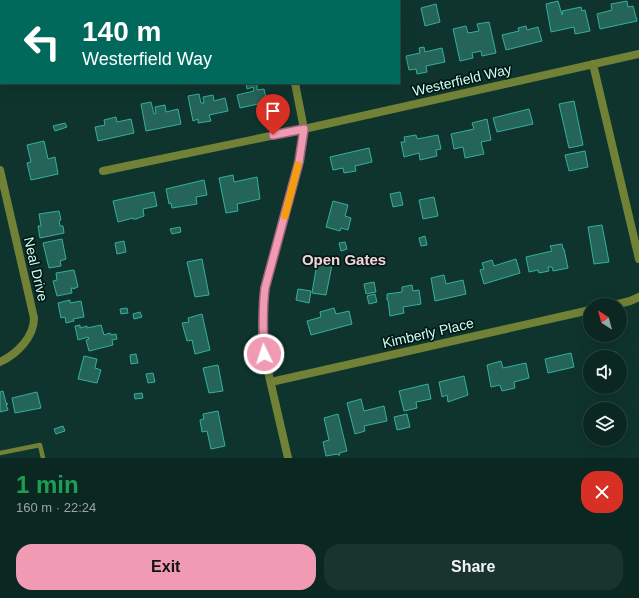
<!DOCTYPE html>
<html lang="en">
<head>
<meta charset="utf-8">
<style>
	body { margin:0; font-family:Helvetica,sans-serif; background:#19332f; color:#f1f3f6; height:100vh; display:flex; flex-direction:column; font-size:15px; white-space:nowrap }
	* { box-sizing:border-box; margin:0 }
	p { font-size:13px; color:#9aa5a5 }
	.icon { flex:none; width:22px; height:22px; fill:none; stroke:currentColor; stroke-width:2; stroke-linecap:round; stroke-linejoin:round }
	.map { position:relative; height:458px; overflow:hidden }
	.side { display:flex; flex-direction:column; background:#0b2722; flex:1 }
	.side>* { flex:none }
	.guide { position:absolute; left:0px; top:0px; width:400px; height:84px; box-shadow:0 4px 16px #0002,0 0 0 1px #2b4440; background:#00695c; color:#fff; overflow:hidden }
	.needle { width:26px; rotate:324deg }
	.controls { position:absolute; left:583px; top:298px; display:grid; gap:8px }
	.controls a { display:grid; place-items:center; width:44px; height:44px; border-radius:50%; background:#0b2722; box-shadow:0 4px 16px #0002,0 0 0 1px #2b4440; font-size:20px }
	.pin { position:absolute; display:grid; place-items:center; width:34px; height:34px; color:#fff; margin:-41px -17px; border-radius:50% 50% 50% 0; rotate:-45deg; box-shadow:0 0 4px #0007 }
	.pin .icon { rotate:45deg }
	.me { position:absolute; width:44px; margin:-22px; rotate:356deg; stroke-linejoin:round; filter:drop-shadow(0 0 3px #0008) }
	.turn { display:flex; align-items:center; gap:14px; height:84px; padding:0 16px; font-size:18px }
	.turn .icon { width:52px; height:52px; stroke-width:2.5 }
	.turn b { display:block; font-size:28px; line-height:34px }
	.round { display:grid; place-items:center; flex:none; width:42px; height:42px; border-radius:16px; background:#19332f }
	.headline { display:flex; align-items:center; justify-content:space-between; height:68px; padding:0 16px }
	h1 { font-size:24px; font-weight:800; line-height:30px; color:#1e9e55 }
	.cta { display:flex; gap:8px; margin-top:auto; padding:8px 16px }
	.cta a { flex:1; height:46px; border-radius:16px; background:#f19ab4; color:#111; font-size:16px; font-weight:800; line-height:46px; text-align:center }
	.cta a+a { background:#19332f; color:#f1f3f6 }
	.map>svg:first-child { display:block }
	.building { fill:#246459; stroke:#34b09d }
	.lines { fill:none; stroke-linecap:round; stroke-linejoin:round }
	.lane { stroke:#718237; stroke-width:4.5 }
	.street { stroke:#718237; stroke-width:8 }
	.route-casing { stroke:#9d6475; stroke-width:10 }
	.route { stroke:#f19ab4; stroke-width:7 }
	.slow { stroke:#f59e0b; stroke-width:7 }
	.labels { text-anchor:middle; stroke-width:3.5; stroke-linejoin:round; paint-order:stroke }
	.street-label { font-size:14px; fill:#d4fdf4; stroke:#021a16 }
	.neighbourhood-label { font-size:15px; font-weight:bold; fill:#f7d4dd; stroke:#021a16 }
</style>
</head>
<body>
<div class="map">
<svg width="639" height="458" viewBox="0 0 639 458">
	<rect width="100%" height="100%" fill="#0f342e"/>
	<path class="building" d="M558 1 562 15 563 14 562 11 581 7 582 11 585 10 590 31 575 34 574 27 551 32 546 4Z
		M627 1 628 7 633 6 637 21 600 29 597 14 612 10 611 4Z
		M436 4 440 22 425 26 421 8Z
		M489 22 496 53 482 56 481 51 472 53 473 58 460 61 453 29 466 26 468 33 479 31 477 24Z
		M526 26 527 30 538 27 542 41 506 50 502 35 519 31 518 28Z
		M424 47 425 52 442 48 445 62 426 66 427 72 417 74 416 69 409 70 406 56 420 53 419 48Z
		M246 83H257V90L264 89 267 102 240 108 237 95 254 91 253 87 247 89Z
		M199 94 201 103H204L203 97 213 95 214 101 225 98 228 111 209 115 211 121 198 123V119L193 121 188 96Z
		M574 101 583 145 569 148 559 104Z
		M151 102 154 114 156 113 155 107 165 105 166 112 178 109 181 124 146 131 141 104Z
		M529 109 533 124 497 132 493 118Z
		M116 117 117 122 131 119 134 133 98 141 95 127 105 125 104 120Z
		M487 119 491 140 481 142 484 154 465 158 463 147 454 149 451 134 474 129 472 123Z
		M65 123 67 127 55 131 53 126Z
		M416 135 417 139 438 135 441 149 436 150 437 156 420 160 419 153 404 157 401 142H405L404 137Z
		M44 141 48 159 55 157 58 174 31 180 27 163 31 162 27 145Z
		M369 148 372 162 355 166 356 171 344 173 343 168 333 170 330 157Z
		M585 151 588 167 569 171 565 155Z
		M233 175 234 182 257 177 260 199 237 204 238 211 226 213 219 178Z
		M204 180 207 195 196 197 197 204 172 208 171 203 169 204 166 189Z
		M154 192 157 206 143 209 144 216 136 219H133V218L118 222 113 201Z
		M400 192 403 205 393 207 390 194Z
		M434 197 438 216 423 219 419 200Z
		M333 201 348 205 345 216 351 218 348 230 341 228 340 231 326 227Z
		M59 211 61 220 59 221 60 226H63L64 233 40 238 38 226H41L39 214Z
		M602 225 609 262 594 264 588 227Z
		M180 227 181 232 172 234 170 229Z
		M425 236 427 245 421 246 419 238Z
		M62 239 66 259 60 261 61 266 49 268 43 243Z
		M124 241 126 252 117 254 115 243Z
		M345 242 347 249 341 251 339 243Z
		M562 244 563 249H564L568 268 553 271 552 267H548L549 271 539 273 538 270 529 272 526 257 552 251 550 246Z
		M318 257 333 260 326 295 312 293Z
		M202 259 209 295 195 297 187 262Z
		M516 259 520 273 484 284 480 270 484 269 482 263 492 260 494 266Z
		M74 270 78 287 73 289V288H71L72 293 57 296 53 281 57 280 56 273Z
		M444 275 446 284 463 280 466 294 435 301 431 278Z
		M374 282 376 292 366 294 364 284Z
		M412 285 413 291 419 290 421 304 403 307 404 313 390 316 388 300H387V294L402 292V287Z
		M298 289 311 291 309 303 296 300Z
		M375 294 377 302 369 304 367 296Z
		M70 300V303L81 301 84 317 73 319 74 321 66 323 65 317 61 318 58 303Z
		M127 308 128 313 121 314 120 309Z
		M334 308 336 314 349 311 352 324 311 335 307 321 321 317 320 312Z
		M140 312 142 317 134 319 133 314Z
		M202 314 210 350 195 354 192 340 187 341 182 323 189 322 188 318Z
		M80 325V328L87 326V328L101 325 104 335 110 333 111 335 116 334 117 339 112 340 113 345 89 351 86 340 89 339 88 337 78 340 75 326Z
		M616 352 617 357H595Z
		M571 353 574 367 548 373 545 359Z
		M136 354 138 363 131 364 130 355Z
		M84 356 97 359 95 368 101 370 97 383 78 379Z
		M501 361 503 368 526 363 529 378 514 382 515 388 502 391 500 385 491 387 487 365Z
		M218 365 223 391 209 393 203 368Z
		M153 373 155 382 148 383 146 374Z
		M464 376 468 395 448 402 447 395 442 397 439 382Z
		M428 384 431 399 416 402 417 408 404 411 399 391Z
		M3 391 6 403 8 404H6L8 410 0 412V392Z
		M37 392 41 408 15 413 12 398Z
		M142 393 143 398 135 399 134 394Z
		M361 399 364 411 384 406 387 421 364 426 365 431 355 434 347 403Z
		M218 411 225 446 211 449 207 431 202 432 200 420 204 419 203 414Z
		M338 414 347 451 339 453 340 455H338L337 454 326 456 323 442 329 440 324 418Z
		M407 414 410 427 397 430 394 417Z
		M63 426 65 431 56 434 54 429Z"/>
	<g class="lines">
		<path class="lane" d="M0 453 40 445 43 458"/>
		<path class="street" d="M278 0V1
			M593 64 639 259
			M0 170 34 318C34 337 17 354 0 362
			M103 171 304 129 639 54
			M614 305 630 301 639 297
			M271 382 590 310
			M288 458 264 354 262 327 263 309 265 289 299 162 304 129 295 83"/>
	</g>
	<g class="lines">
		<defs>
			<path id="route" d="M264 354C263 332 262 311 265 288L299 162 304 129 273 135"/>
		</defs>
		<use href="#route" class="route-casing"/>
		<use href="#route" class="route"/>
		<path class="slow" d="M285 216 298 165"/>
	</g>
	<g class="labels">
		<g class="street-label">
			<text transform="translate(462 80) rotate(-13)" y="5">Westerfield Way</text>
			<text transform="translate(36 269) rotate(77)" y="5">Neal Drive</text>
			<text transform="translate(428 333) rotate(-13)" y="5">Kimberly Place</text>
		</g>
		<g class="neighbourhood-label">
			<text x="344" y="265">Open Gates</text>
		</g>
	</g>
</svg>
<div class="controls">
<a><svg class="needle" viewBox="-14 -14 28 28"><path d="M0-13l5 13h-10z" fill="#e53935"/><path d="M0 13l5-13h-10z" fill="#9aa5a5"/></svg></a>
<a><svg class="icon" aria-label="sound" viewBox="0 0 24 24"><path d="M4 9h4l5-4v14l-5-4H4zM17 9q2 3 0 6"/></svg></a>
<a><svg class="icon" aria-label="layers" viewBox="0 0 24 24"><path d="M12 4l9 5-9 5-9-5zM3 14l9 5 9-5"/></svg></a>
</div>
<div class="pin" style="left:273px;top:135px;background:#d93025"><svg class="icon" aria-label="arrive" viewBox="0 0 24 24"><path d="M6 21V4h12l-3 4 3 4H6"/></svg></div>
<svg class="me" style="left:264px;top:354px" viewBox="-20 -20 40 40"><circle r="17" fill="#f19ab4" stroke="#fff" stroke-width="3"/><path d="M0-11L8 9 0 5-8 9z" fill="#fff"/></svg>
<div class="guide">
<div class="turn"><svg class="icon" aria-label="left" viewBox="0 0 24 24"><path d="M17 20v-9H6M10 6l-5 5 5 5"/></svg><div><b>140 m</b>Westerfield Way</div></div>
</div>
</div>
<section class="side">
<div class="headline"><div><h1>1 min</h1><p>160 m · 22:24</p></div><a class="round" style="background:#d93025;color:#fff"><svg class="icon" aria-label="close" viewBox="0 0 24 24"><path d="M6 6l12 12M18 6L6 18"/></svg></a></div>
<div class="cta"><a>Exit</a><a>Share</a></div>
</section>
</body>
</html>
